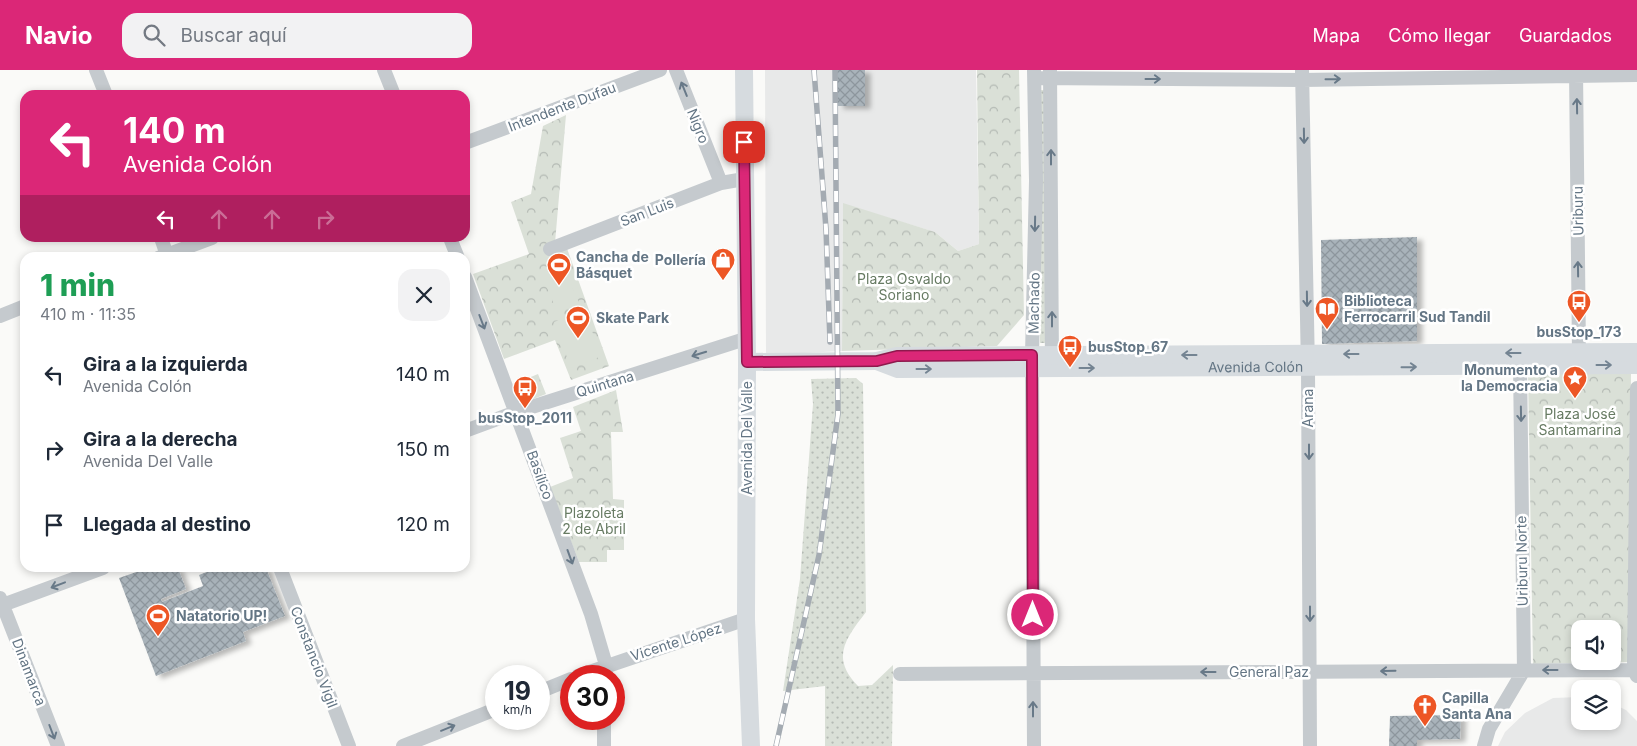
<!DOCTYPE html>
<html lang="es">
<head>
<meta charset="utf-8">
<style>
	body { margin:0; font-family:Inter,sans-serif; background:#f2f2f3; color:#1f2937; height:100vh; display:flex; flex-direction:column; font-size:19px; white-space:nowrap }
	* { box-sizing:border-box; margin:0 }
	p { font-size:16px; color:#747a83 }
	.icon { flex:none; width:28px; height:28px; fill:none; stroke:currentColor; stroke-width:2; stroke-linecap:round; stroke-linejoin:round }
	.map { position:relative; flex:1; overflow:hidden }
	.drawer { position:absolute; left:20px; top:182px; width:450px; height:320px; display:flex; flex-direction:column; background:#fff; border-radius:15px; box-shadow:0 2px 8px #0003 }
	.drawer>* { flex:none }
	.top-card { position:absolute; left:20px; top:20px; width:450px; height:152px; border-radius:15px; box-shadow:0 2px 8px #0003; background:#db2777; color:#fff; overflow:hidden }
	.fabs { position:absolute; left:1571px; top:550px; display:grid; gap:10px }
	.fabs a { display:grid; place-items:center; width:50px; height:50px; border-radius:10px; background:#fff; box-shadow:0 2px 8px #0003; font-size:25px }
	.speed { position:absolute; left:485px; top:595px; display:flex; gap:10px; font-size:25px; font-weight:700; text-align:center }
	.speed>* { display:grid; place-content:center; width:65px; height:65px; border-radius:50%; background:#fff; box-shadow:0 2px 8px #0003; line-height:1 }
	.speed small { font-size:12px; font-weight:400 }
	.speed .limit { border:8px solid #d22; background:#fff; color:#111 }
	.pin { position:absolute; display:grid; place-items:center; width:42px; height:42px; color:#fff; margin:-21px; border-radius:10px; box-shadow:0 2px 8px #0006 }
	.me { position:absolute; width:55px; margin:-28px; rotate:0deg; stroke-linejoin:round; filter:drop-shadow(0 0 4px #0008) }
	.turn { display:flex; align-items:center; gap:18px; height:105px; padding:0 20px; font-size:22px }
	.turn .icon { width:65px; height:65px; stroke-width:2.5 }
	.turn b { display:block; font-size:35px; line-height:42px }
	.lanes { display:flex; align-items:center; height:48px; padding:0 20px; background:#0003; justify-content:center; gap:25px; direction:ltr }
	.lanes .off { opacity:.35 }
	.round { display:grid; place-items:center; flex:none; width:52px; height:52px; border-radius:15px; background:#f2f2f3 }
	.overview { display:flex; align-items:center; justify-content:space-between; height:85px; padding:0 20px }
	h1 { font-size:30px; font-weight:800; line-height:38px; color:#1e9e55 }
	ul { padding:0; list-style:none }
	li { display:flex; align-items:center; gap:15px; height:75px; padding:0 20px }
	li div { flex:1 }
	li b { display:block; font-size:19px }
	li em { font-style:normal }
	header { display:flex; align-items:center; gap:30px; box-sizing:border-box; height:70px; padding:0 25px; background:#db2777; color:#fff }
	header strong { font-size:24px }
	nav { display:flex; gap:28px; margin-inline-start:auto; font-size:18px }
	.search { width:350px; height:45px; background:#f2f2f3; display:flex; align-items:center; gap:12px; box-sizing:border-box; padding:0 18px; border-radius:15px; color:#747a83; font-size:19px }
	.map>svg:first-child { display:block }
	.built { fill:#e8e9e9 }
	.grass { fill:url(#grass-dots) }
	.park { fill:url(#park-crowns); fill-rule:evenodd }
	.garden { fill:#dae0d7 }
	.building { fill:url(#building-cross-hatch); filter:url(#shadow) }
	.lines { fill:none; stroke-linecap:round; stroke-linejoin:round }
	.minor { stroke:#c5cace; stroke-width:14 }
	.major { stroke:#d6dbdf; stroke-width:18 }
	.rail-casing { stroke:#a4abb2; stroke-width:5.5 }
	.rail { stroke:#fff; stroke-width:4; stroke-dasharray:11; stroke-linecap:butt }
	.oneway { stroke:#687988 }
	.oneway2 { stroke:#748492 }
	.route-casing { stroke:#8e194d; stroke-width:12 }
	.route { stroke:#db2777; stroke-width:9 }
	.labels { text-anchor:middle; stroke-width:5; stroke-linejoin:round; paint-order:stroke }
	.street-label { font-size:14px; fill:#637584; stroke:#fff }
	.poi-label { font-size:14px; font-weight:bold; fill:#637584; stroke:#fff; text-anchor:start }
	.park-label { font-size:14px; fill:#677b63; stroke:#fff }
</style>
</head>
<body>
<header>
<strong>Navio</strong>
<div class="search"><svg class="icon" aria-label="search" viewBox="0 0 24 24"><circle cx="10" cy="10" r="6"/><path d="M15 15l6 6"/></svg>Buscar aquí</div>
<nav><a>Mapa</a><a>Cómo llegar</a><a>Guardados</a></nav>
</header>
<div class="map">
<svg width="1637" height="676" viewBox="0 0 1637 676">
	<defs>
		<pattern id="grass-dots" width="8" height="8" patternUnits="userSpaceOnUse" patternTransform="scale(1.25)"><rect width="8" height="8" fill="#dae0d7"/><path d="M2 2h.1M6 6h.1" fill="none" stroke="#b4bab4" stroke-width="1.8" stroke-linecap="round"/></pattern>
		<pattern id="park-crowns" width="20" height="18" patternUnits="userSpaceOnUse" patternTransform="scale(1.25)"><rect width="20" height="18" fill="#dae0d7"/><path d="M2 6a3 3 0 1 1 6 0M12 15a3 3 0 1 1 6 0" fill="none" stroke="#b4bab4"/></pattern>
		<pattern id="building-cross-hatch" width="8" height="8" patternUnits="userSpaceOnUse" patternTransform="scale(1.25)"><rect width="8" height="8" fill="#a9b3ba"/><path d="M0 0l8 8M0 8l8-8" fill="none" stroke="#8d969d"/></pattern>
		<filter id="shadow"><feDropShadow dx="5.5" dy="3" stdDeviation="2.5" flood-color="#0004"/></filter>
	</defs>
	<rect width="100%" height="100%" fill="#fafaf8"/>
	<path class="built" d="M765 0H976L979 174 958 181 935 162 843 134 842 281 766 285Z
		M1580 627V651H1612L1613 634 1626 640 1637 651V676H1498L1505 662 1525 643 1553 628Z"/>
	<path class="grass" d="M1041 20H1046L1045 273H1040Z
		M856 308 863 314 866 542C846 568 830 588 858 616L872 615 893 595 892 676H825V616L783 621 800 509 813 334 811 309Z"/>
	<path class="park" d="M977 0H1019L1024 245 997 276 842 281 843 133 935 162 958 181 979 174Z
		M566 45 555 173 564 170 609 296 571 310 555 270 504 289 473 204 529 184 511 132 531 124 543 56Z
		M1631 300 1629 592 1533 594 1528 302ZM1580 559H1612V591H1580Z
		M538 304 546 324 521 334 514 314Z
		M616 320 623 362H611L613 429 624 430V480H607V492H579L550 417 573 408 560 368 581 361 573 337Z"/>
	<path class="garden" d="M562 191 579 233 557 242 540 200Z
		M584 241 602 286 571 298 554 252Z"/>
	<path class="building" d="M837 0H865V36H838Z
		M1417 167V271L1322 274 1321 170Z
		M148 498H178L186 519 161 529 162 532 203 516 199 505 217 498H266L285 546 243 562 246 571 156 606 119 508Z
		M1461 645 1460 669 1417 670V676H1389L1390 646Z"/>
	<g class="lines">
		<path class="minor" d="M96 0 106 25
			M384 0 394 25
			M676 0 721 113
			M1050 0 1052 295
			M1302 0 1308 298 1310 676
			M1576 0 1579 283
			M1035 8 1302 10 1637 5
			M465 73 660 0
			M161 168 168 188
			M450 168 458 188
			M550 179 721 113 744 109
			M158 188 212 168
			M465 207 591 544 606 595V606
			M0 246 25 236
			M1637 318 1634 600 1637 606
			M465 361 516 342 745 269
			M280 498 349 676
			M0 528 58 676
			M0 536 103 498
			M900 604 1637 600
			M578 606 746 549
			M539 622 571 609
			M403 676 496 639
			M604 676V649
			M1034 676 1032 285 1036 111 1034 0
			M1484 676 1489 659 1524 600 1520 296"/>
		<g class="major">
			<path d="M744 0 747 292 746 549 751 676"/>
			<path id="s1" d="M877 291 898 299 1637 295"/>
			<path d="M747 292 877 291 897 286 1637 282"/>
		</g>
		<defs>
			<path id="rail" d="M814 0 826 159 830 272
				M776 676 819 485 838 344 835 0"/>
		</defs>
		<use href="#rail" class="rail-casing"/>
		<use href="#rail" class="rail"/>
	</g>
	<defs><path id="oneway-shaft" d="M-6 0H5M1.5-3L5.5 0L1.5 3" fill="none" stroke-width="1.6" stroke-linecap="round" stroke-linejoin="round" transform="scale(1.25)"/></defs>
	<g class="oneway">
		<use href="#oneway-shaft" transform="translate(1153 9)"/>
		<use href="#oneway-shaft" transform="translate(1333 9) rotate(-1)"/>
		<use href="#oneway-shaft" transform="translate(684 19) rotate(-112)"/>
		<use href="#oneway-shaft" transform="translate(1577 36) rotate(-91)"/>
		<use href="#oneway-shaft" transform="translate(1304 66) rotate(89)"/>
		<use href="#oneway-shaft" transform="translate(1051 87) rotate(-90)"/>
		<use href="#oneway-shaft" transform="translate(1035 154) rotate(91)"/>
		<use href="#oneway-shaft" transform="translate(1578 199) rotate(-91)"/>
		<use href="#oneway-shaft" transform="translate(1307 229) rotate(89)"/>
		<use href="#oneway-shaft" transform="translate(1052 249) rotate(-90)"/>
		<use href="#oneway-shaft" transform="translate(482 252) rotate(69)"/>
		<use href="#oneway-shaft" transform="translate(699 284) rotate(163)"/>
		<use href="#oneway-shaft" transform="translate(1521 344) rotate(89)"/>
		<use href="#oneway-shaft" transform="translate(1309 382) rotate(90)"/>
		<use href="#oneway-shaft" transform="translate(570 487) rotate(70)"/>
		<use href="#oneway-shaft" transform="translate(58 515) rotate(159)"/>
		<use href="#oneway-shaft" transform="translate(1310 544) rotate(90)"/>
		<use href="#oneway-shaft" transform="translate(1550 600) rotate(-180)"/>
		<use href="#oneway-shaft" transform="translate(1388 601) rotate(179)"/>
		<use href="#oneway-shaft" transform="translate(1208 602) rotate(180)"/>
		<use href="#oneway-shaft" transform="translate(1033 639) rotate(-90)"/>
		<use href="#oneway-shaft" transform="translate(448 658) rotate(-22)"/>
		<use href="#oneway-shaft" transform="translate(52 662) rotate(69)"/>
	</g>
	<g class="oneway2">
		<use href="#oneway-shaft" transform="translate(1513 283) rotate(180)"/>
		<use href="#oneway-shaft" transform="translate(1351 284) rotate(180)"/>
		<use href="#oneway-shaft" transform="translate(1189 285) rotate(180)"/>
		<use href="#oneway-shaft" transform="translate(1604 295)"/>
		<use href="#oneway-shaft" transform="translate(1409 297) rotate(-1)"/>
		<use href="#oneway-shaft" transform="translate(1087 298)"/>
		<use href="#oneway-shaft" transform="translate(924 299)"/>
	</g>
	<g class="lines">
		<defs>
			<path id="route" d="M744 72 747 292 877 291 897 286 1032 285 1033 545"/>
		</defs>
		<use href="#route" class="route-casing"/>
		<use href="#route" class="route"/>
	</g>
	<defs>
		<symbol id="shop-pin" viewBox="-11 -11 22 30"><path d="M0 17L-7.5 6A9.5 9.5 0 1 1 7.5 6Z" fill="#ed5625" stroke="#fff"/><path d="M-5-2.5h2.3a2.7 3.5 0 0 1 5.4 0H5L5.5 6h-11ZM-1.5-2.5h3a1.5 2.3 0 0 0-3 0Z" fill="#fff"/></symbol>
		<symbol id="stadium-pin" viewBox="-11 -11 22 30"><path d="M0 17L-7.5 6A9.5 9.5 0 1 1 7.5 6Z" fill="#ed5625" stroke="#fff"/><path d="M0-5a6.5 5 0 1 0 0 10a6.5 5 0 1 0 0-10ZM-3.5-1.8h7v3.6h-7Z" fill="#fff"/></symbol>
		<symbol id="bus-pin" viewBox="-11 -11 22 30"><path d="M0 17L-7.5 6A9.5 9.5 0 1 1 7.5 6Z" fill="#ed5625" stroke="#fff"/><path d="M-5-6H5V4H4V6H2V4H-2V6H-4V4H-5ZM-3.5-4V0h7V-4ZM-3.5 1.2v1.5H-2V1.2ZM2 1.2v1.5H3.5V1.2Z" fill="#fff"/></symbol>
		<symbol id="library-pin" viewBox="-11 -11 22 30"><path d="M0 17L-7.5 6A9.5 9.5 0 1 1 7.5 6Z" fill="#ed5625" stroke="#fff"/><path d="M-6-4Q-3-5.5-.7-3.5V5Q-3 3-6 4ZM6-4Q3-5.5 .7-3.5V5Q3 3 6 4Z" fill="#fff"/></symbol>
		<symbol id="sight-pin" viewBox="-11 -11 22 30"><path d="M0 17L-7.5 6A9.5 9.5 0 1 1 7.5 6Z" fill="#ed5625" stroke="#fff"/><path d="M0-6L1.8-2.2L6-1.7L2.9 1.2L3.7 5.4L0 3.3L-3.7 5.4L-2.9 1.2L-6-1.7L-1.8-2.2Z" fill="#fff"/></symbol>
		<symbol id="church-pin" viewBox="-11 -11 22 30"><path d="M0 17L-7.5 6A9.5 9.5 0 1 1 7.5 6Z" fill="#ed5625" stroke="#fff"/><path d="M-1.2-6h2.4v3.5h3.3v2.4h-3.3V6h-2.4V-.1h-3.3v-2.4h3.3Z" fill="#fff"/></symbol>
	</defs>
	<g fill-rule="evenodd">
		<use href="#shop-pin" x="709" y="176" width="28" height="38"/>
		<use href="#stadium-pin" x="545" y="181" width="28" height="38"/>
		<use href="#bus-pin" x="1565" y="218" width="28" height="38"/>
		<use href="#library-pin" x="1313" y="225" width="28" height="38"/>
		<use href="#stadium-pin" x="564" y="234" width="28" height="38"/>
		<use href="#bus-pin" x="1056" y="263" width="28" height="38"/>
		<use href="#sight-pin" x="1561" y="294" width="28" height="38"/>
		<use href="#bus-pin" x="511" y="304" width="28" height="38"/>
		<use href="#stadium-pin" x="144" y="532" width="28" height="38"/>
		<use href="#church-pin" x="1411" y="622" width="28" height="38"/>
	</g>
	<g class="labels">
		<g class="street-label">
			<text transform="translate(562 37) rotate(-21)" y="5">Intendente Dufau</text>
			<text transform="translate(698 56) rotate(68)" y="5">Nigro</text>
			<text transform="translate(1578 141) rotate(-91)" y="5">Uriburu</text>
			<text transform="translate(647 142) rotate(-21)" y="5">San Luis</text>
			<text transform="translate(1034 233) rotate(-89)" y="5">Machado</text>
			<text dy="5" stroke="none"><textPath href="#s1" startOffset="380">Avenida Colón</textPath></text>
			<text transform="translate(605 314) rotate(-17)" y="5">Quintana</text>
			<text transform="translate(1308 338) rotate(-90)" y="5">Arana</text>
			<text transform="translate(747 368) rotate(-90)" y="5">Avenida Del Valle</text>
			<text transform="translate(540 405) rotate(70)" y="5">Basílico</text>
			<text transform="translate(1522 491) rotate(-91)" y="5">Uriburu Norte</text>
			<text transform="translate(676 572) rotate(-18)" y="5">Vicente López</text>
			<text transform="translate(314 587) rotate(69)" y="5">Constancio Vigil</text>
			<text transform="translate(29 602) rotate(69)" y="5">Dinamarca</text>
			<text x="1269" y="607">General Paz</text>
		</g>
		<g class="poi-label">
			<text x="576" y="192">Cancha de<tspan x="576" dy="16">Básquet</tspan></text>
			<text x="706" y="195" text-anchor="end">Pollería</text>
			<text x="1344" y="236">Biblioteca<tspan x="1344" dy="16">Ferrocarril Sud Tandil</tspan></text>
			<text x="596" y="253">Skate Park</text>
			<text x="1579" y="267" text-anchor="middle">busStop_173</text>
			<text x="1088" y="282">busStop_67</text>
			<text x="1558" y="305" text-anchor="end">Monumento a<tspan x="1558" dy="16">la Democracia</tspan></text>
			<text x="525" y="353" text-anchor="middle">busStop_2011</text>
			<text x="176" y="551">Natatorio UP!</text>
			<text x="1442" y="633">Capilla<tspan x="1442" dy="16">Santa Ana</tspan></text>
		</g>
		<g class="park-label">
			<text x="904" y="214">Plaza Osvaldo<tspan x="904" dy="16">Soriano</tspan></text>
			<text x="1580" y="349">Plaza José<tspan x="1580" dy="16">Santamarina</tspan></text>
			<text x="594" y="448">Plazoleta<tspan x="594" dy="16">2 de Abril</tspan></text>
		</g>
	</g>
</svg>
<div class="fabs">
<a><svg class="icon" aria-label="sound" viewBox="0 0 24 24"><path d="M4 9h4l5-4v14l-5-4H4zM17 9q2 3 0 6"/></svg></a>
<a><svg class="icon" aria-label="layers" viewBox="0 0 24 24"><path d="M12 4l9 5-9 5-9-5zM3 14l9 5 9-5"/></svg></a>
</div>
<div class="speed"><div>19<small>km/h</small></div><div class="limit">30</div></div>
<div class="pin" style="left:744px;top:72px;background:#d93025"><svg class="icon" aria-label="arrive" viewBox="0 0 24 24"><path d="M6 21V4h12l-3 4 3 4H6"/></svg></div>
<svg class="me" style="left:1033px;top:545px" viewBox="-20 -20 40 40"><circle r="17" fill="#db2777" stroke="#fff" stroke-width="3"/><path d="M0-11L8 9 0 5-8 9z" fill="#fff"/></svg>
<div class="top-card">
<div class="turn"><svg class="icon" aria-label="left" viewBox="0 0 24 24"><path d="M17 20v-9H6M10 6l-5 5 5 5"/></svg><div><b>140 m</b>Avenida Colón</div></div>
<div class="lanes"><svg class="icon" aria-label="left" viewBox="0 0 24 24"><path d="M17 20v-9H6M10 6l-5 5 5 5"/></svg><svg class="icon off" aria-label="ahead" viewBox="0 0 24 24"><path d="M12 20V5M6 11l6-6 6 6"/></svg><svg class="icon off" aria-label="ahead" viewBox="0 0 24 24"><path d="M12 20V5M6 11l6-6 6 6"/></svg><svg class="icon off" aria-label="right" viewBox="0 0 24 24"><path d="M7 20v-9h11M14 6l5 5-5 5"/></svg></div>
</div>
<section class="drawer">
<div class="overview"><div><h1>1 min</h1><p>410 m · 11:35</p></div><a class="round"><svg class="icon" aria-label="close" viewBox="0 0 24 24"><path d="M6 6l12 12M18 6L6 18"/></svg></a></div>
<ul>
<li><svg class="icon" aria-label="left" viewBox="0 0 24 24"><path d="M17 20v-9H6M10 6l-5 5 5 5"/></svg><div><b>Gira a la izquierda</b><p>Avenida Colón</p></div><em>140 m</em></li>
<li><svg class="icon" aria-label="right" viewBox="0 0 24 24"><path d="M7 20v-9h11M14 6l5 5-5 5"/></svg><div><b>Gira a la derecha</b><p>Avenida Del Valle</p></div><em>150 m</em></li>
<li><svg class="icon" aria-label="arrive" viewBox="0 0 24 24"><path d="M6 21V4h12l-3 4 3 4H6"/></svg><div><b>Llegada al destino</b></div><em>120 m</em></li>
</ul>
</section>
</div>
</body>
</html>
